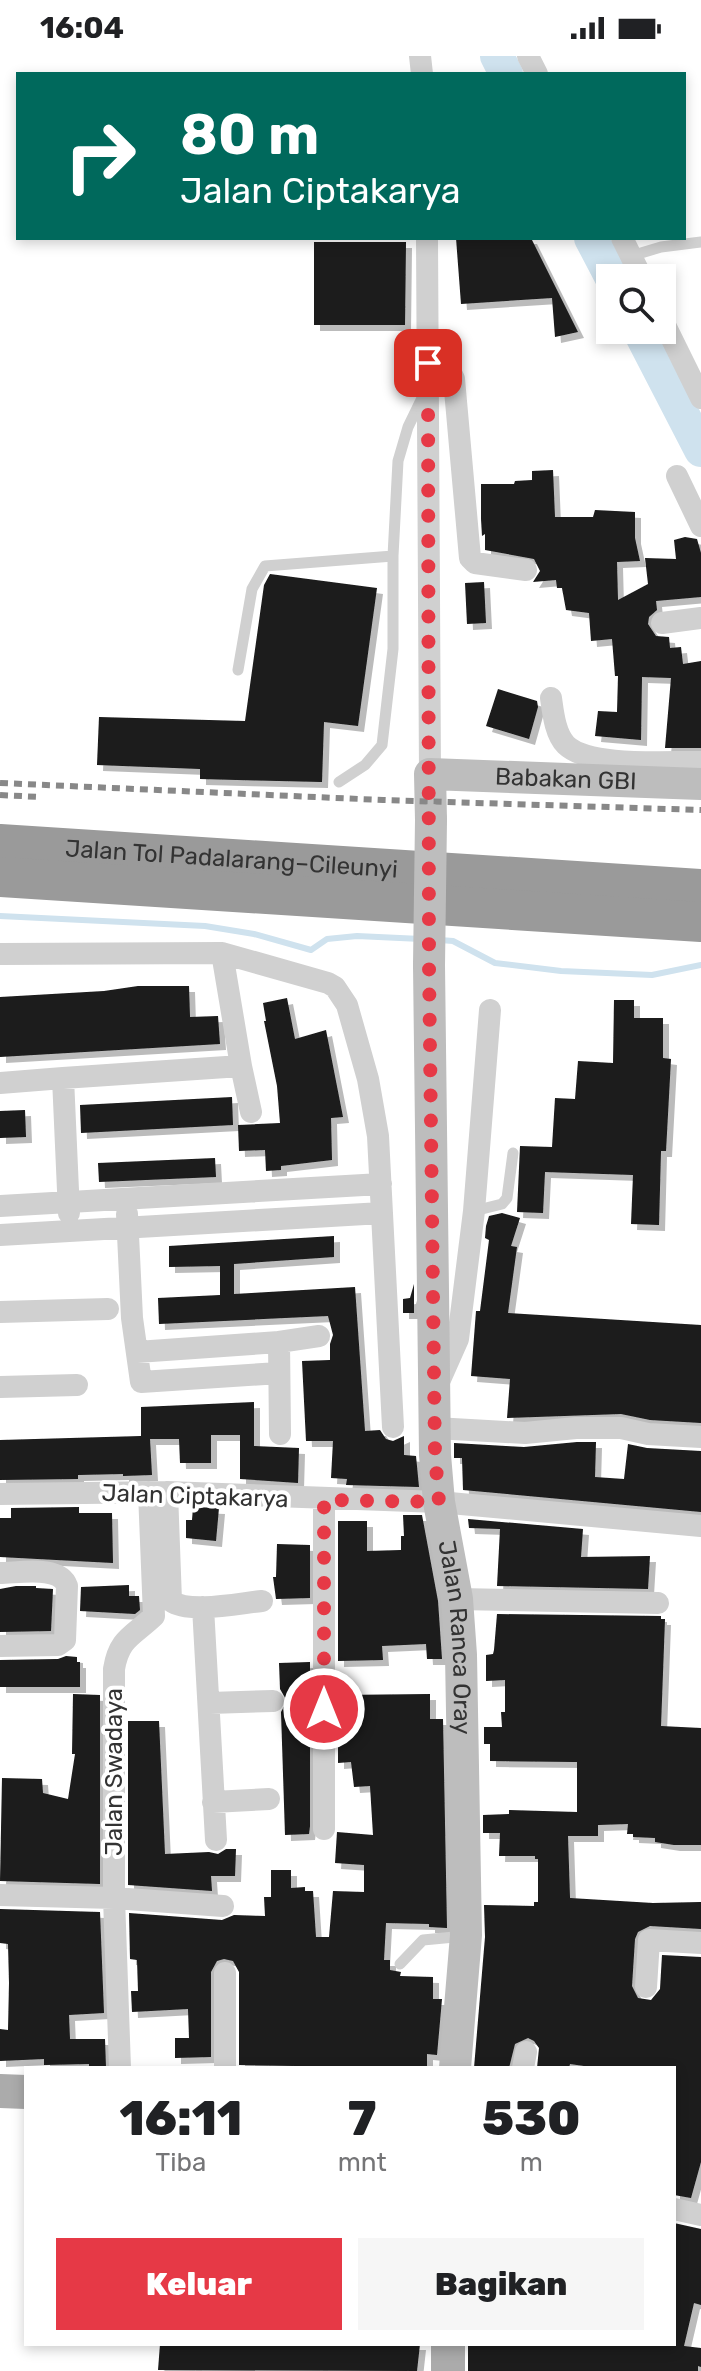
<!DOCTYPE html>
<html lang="id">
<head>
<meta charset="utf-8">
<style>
	body { margin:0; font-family:Rubik,sans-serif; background:#f6f6f6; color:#202124; height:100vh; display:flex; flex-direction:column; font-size:30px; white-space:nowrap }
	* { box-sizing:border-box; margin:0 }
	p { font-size:26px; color:#757577 }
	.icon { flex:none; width:44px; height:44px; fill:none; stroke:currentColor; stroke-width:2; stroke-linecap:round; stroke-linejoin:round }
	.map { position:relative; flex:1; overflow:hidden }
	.sheet { position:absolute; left:24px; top:2010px; width:652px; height:280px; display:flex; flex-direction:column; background:#fff; border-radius:0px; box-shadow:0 4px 12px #0003 }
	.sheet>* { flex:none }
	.hud { position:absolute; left:16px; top:16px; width:670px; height:168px; border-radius:0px; box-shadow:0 4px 12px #0003; background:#00695c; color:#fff; overflow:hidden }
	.controls { position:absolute; left:596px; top:208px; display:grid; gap:16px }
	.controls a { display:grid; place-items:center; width:80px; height:80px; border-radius:0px; background:#fff; box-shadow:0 4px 12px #0003; font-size:40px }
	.pin { position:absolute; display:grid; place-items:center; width:68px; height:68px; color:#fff; margin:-34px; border-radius:16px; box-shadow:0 4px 12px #0006 }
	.me { position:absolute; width:88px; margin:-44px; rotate:0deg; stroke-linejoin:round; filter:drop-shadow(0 0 6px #0008) }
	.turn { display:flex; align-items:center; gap:28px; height:168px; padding:0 32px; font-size:36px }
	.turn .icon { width:104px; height:104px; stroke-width:2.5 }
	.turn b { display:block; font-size:56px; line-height:68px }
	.eta { display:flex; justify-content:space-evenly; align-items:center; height:136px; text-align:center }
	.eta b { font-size:48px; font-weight:800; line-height:56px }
	.primary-button { display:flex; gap:16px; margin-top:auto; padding:16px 32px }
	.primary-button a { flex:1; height:92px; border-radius:0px; background:#e63946; color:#fff; font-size:32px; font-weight:800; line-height:92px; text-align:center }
	.primary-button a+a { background:#f6f6f6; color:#202124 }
	.status { display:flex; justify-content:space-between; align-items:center; height:56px; padding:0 40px; background:#fff; direction:ltr }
	.status svg { height:22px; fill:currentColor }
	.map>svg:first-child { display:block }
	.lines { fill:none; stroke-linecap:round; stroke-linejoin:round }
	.stream { stroke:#cfe2ee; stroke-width:6 }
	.river { stroke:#cfe2ee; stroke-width:34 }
	.building { fill:#1a1a1a; filter:url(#shadow) }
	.lane { stroke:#d0d0d0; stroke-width:11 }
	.street { stroke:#d0d0d0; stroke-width:22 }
	.secondary { stroke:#bdbdbd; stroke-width:32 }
	.primary { stroke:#ababab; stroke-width:34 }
	.highway { stroke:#9a9a9a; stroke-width:40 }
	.rail { stroke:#888; stroke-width:6; stroke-dasharray:8 6; stroke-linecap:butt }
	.secondary-bridge { stroke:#bdbdbd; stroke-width:32 }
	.route { stroke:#e63946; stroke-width:14; stroke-dasharray:0 25.2 }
	.labels { text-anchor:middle; stroke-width:8; stroke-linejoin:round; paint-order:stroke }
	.street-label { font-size:24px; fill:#333; stroke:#fff }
</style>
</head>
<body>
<div class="status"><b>16:04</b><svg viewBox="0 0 49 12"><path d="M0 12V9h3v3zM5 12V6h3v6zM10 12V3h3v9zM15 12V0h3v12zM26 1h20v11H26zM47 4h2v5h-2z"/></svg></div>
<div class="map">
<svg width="701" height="2315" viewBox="0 0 701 2315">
	<defs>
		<filter id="shadow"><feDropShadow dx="6" dy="6" stdDeviation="0" flood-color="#0004"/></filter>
	</defs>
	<rect width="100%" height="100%" fill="#fff"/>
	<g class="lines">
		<path class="stream" d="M0 860 205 870 254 878 311 894 327 883 357 880 421 883
			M440 884 453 885 495 907 561 915 652 919 701 909"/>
		<path class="river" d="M497 0 506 18
			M591 182 612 222
			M639 274 701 394"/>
	</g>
	<path class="building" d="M456 182H531L578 276 555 281 552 242 461 248Z
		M314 186H406L405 269H314Z
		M553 414 555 461H593L595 454 635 456V482L640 505 617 506 618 544 648 528 645 502 676 503 674 484 685 481 697 483 701 497V541L656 545 657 554 649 561 648 568 656 580 669 581 670 592 681 591 683 608 701 605V692H665L671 622 642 621 641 684 595 680 598 655 617 656 618 620H615L612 583 591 585 589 557 566 554 562 532H557L556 524 533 526 540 515 534 503 485 494V478L482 480 481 463V428H514L515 425 532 424V415Z
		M270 518 377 532 358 670 324 666 322 726 200 723V713L97 709 99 661 245 665 264 529Z
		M484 526 486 567 467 568 465 527Z
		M498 633 537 645 538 651 529 683 486 670Z
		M138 930H189L190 961 218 960 220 988 0 1001V941L104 935Z
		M287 942 295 983 326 974 343 1061 331 1062 332 1104 281 1110V1114L266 1115 265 1094 239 1095 238 1069 280 1067 277 1030 264 965H266L263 947Z
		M614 944H634V962H663V1002L671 1003 666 1095H661L659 1169 631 1168 633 1119 545 1116 543 1157 517 1156 520 1090 552 1091 555 1042 575 1043 578 1005 613 1007Z
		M232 1041 233 1069 81 1077 80 1049Z
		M25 1054 26 1081 0 1082V1055Z
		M215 1102 216 1121 99 1126 98 1107Z
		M502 1157 520 1162 511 1190 517 1191 508 1257 701 1269V1367L650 1364 621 1358 507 1362 510 1323 471 1320 476 1255H480L489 1184 485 1182 486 1170 489 1160Z
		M334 1180V1201L234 1208V1238L355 1231 365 1375 380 1374 386 1383 393 1385 404 1380V1399L416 1400 419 1431 346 1429 347 1423 331 1422 333 1385H306L302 1305 330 1304V1288L333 1279 328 1260 159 1268 158 1242 220 1239V1210L169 1211V1190Z
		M414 1228V1257H403V1243L410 1242Z
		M254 1346V1390L299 1392 298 1427 240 1423V1379H211V1407H180L179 1383H150L152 1419 123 1420V1418L78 1419V1423L0 1424V1384L141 1380V1351Z
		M577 1386H596L595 1421 624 1423 628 1388 647 1392 701 1395V1456L463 1434 462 1402H454V1387L524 1391Z
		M79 1451V1457H112L113 1507 0 1501V1462H11V1452Z
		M193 1451 219 1452 216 1485 186 1482V1464H192Z
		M403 1459H422L438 1545 442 1603H427L426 1588 382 1590 383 1604 338 1605V1465H367V1495L401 1494V1480H404Z
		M468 1463 583 1473 581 1501 650 1500 648 1533 497 1530 500 1473 469 1472Z
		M277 1488 310 1489V1542L276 1543 273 1521H276Z
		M129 1529V1540H139L140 1554 135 1558 80 1555 81 1531Z
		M16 1530H36V1532L53 1533 51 1575 0 1576V1533Z
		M497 1558 661 1560V1563H665L661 1670 701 1672V1789H674L655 1786V1782L633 1781V1778H627L628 1768 598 1769V1780H568L570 1842 653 1847 701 1846V1873L650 1870 638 1876 635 1883 632 1930 638 1942 651 1944 660 1933 662 1899 701 1901V2106L691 2142 674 2139V2012H598L570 2008 569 2012H537L539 1992 534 1985 528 1982 515 1988 509 2012H474L485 1881 484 1849 534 1850V1846H538V1803H535V1800H499L500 1777H483V1759L509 1758V1754L577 1756V1706L490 1705V1688H484V1671H502L501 1656H505V1624L486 1625V1599L493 1598 494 1594Z
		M66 1600 77 1601V1606H80V1631H0V1604L58 1603Z
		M310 1606V1770L309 1778 285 1779 281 1656 287 1645 280 1633 279 1607Z
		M73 1638 100 1639V1828L0 1825 2 1722 42 1723 43 1737 68 1743 75 1698H72Z
		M430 1638V1663H443L447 1872 429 1871V1868L386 1867 384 1904H390V1914L401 1916 400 1920 433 1921V1943H442L437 1999 427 1998V2012L239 2009V1916L233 1905 224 1903 217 1905 211 1916V2001L175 2002V1982H189L188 1953 132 1956 131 1935H138L137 1904 130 1903 129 1857 222 1864 234 1859 265 1860 264 1841H271V1814H291V1832L305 1831V1835H313L316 1881H329L333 1835 364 1836V1809L335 1807 337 1776 373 1779 370 1730 354 1731 351 1706 338 1707V1639Z
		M128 1665H159L165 1798 209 1796 218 1798 226 1793H236L235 1820H211L212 1835 128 1829Z
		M0 1853 100 1856 104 1957 69 1959 70 1983H105L106 2012H89V2008L44 2009V2003L0 2005V1973L8 1974 9 1927 8 1888 0 1887Z
		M674 2167 701 2173V2249L694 2247 684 2290 701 2292V2311L698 2310V2315H468V2288L645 2290 674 2288Z
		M160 2288H420L417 2315 158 2314Z"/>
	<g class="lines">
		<path class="lane" d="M631 200 661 191 701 186
			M238 614 252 533 265 510 393 500
			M339 726 365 709 382 689 393 593V500L398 405 408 371 424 338
			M474 1155 502 1148 507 1142 513 1097
			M400 1908 423 1884 465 1880"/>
		<path class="street" d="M420 0 422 18
			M528 0 537 18
			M427 182 430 718
			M622 182 642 222
			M662 263 701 342
			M428 307 448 311 454 323 470 502 475 507 526 514
			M677 420 701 470
			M662 567 701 562
			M551 642C553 656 555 678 566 689 590 712 669 705 701 706
			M0 898 222 897 328 927 335 931 347 949 368 1023 378 1080 393 1371
			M241 1010 251 1056
			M63 1022 241 1010 222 897
			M0 1027 63 1022 69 1157
			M0 1150 381 1128
			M127 1158 132 1262 141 1326 279 1317
			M0 1179 382 1157
			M0 1256 108 1253
			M279 1286 319 1280
			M137 1296 279 1286 280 1378
			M438 1328 458 1283 474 1155 490 954
			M0 1331 77 1329
			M435 1372 525 1377 576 1372H621L648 1378 701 1381
			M167 1436 171 1545C189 1558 240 1547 262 1545
			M0 1438 167 1436 439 1446 701 1470
			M324 1444V1773
			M0 1517C19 1517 60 1509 67 1530L65 1584 58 1589 0 1590
			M457 1543 658 1547
			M203 1551 216 1784
			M210 1647 273 1645
			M213 1746 269 1743
			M0 1839 114 1842 223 1850
			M225 1917V2012
			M646 1931 649 1884 701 1887
			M120 2012 114 1842V1613C119 1582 133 1580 154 1560L149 1436
			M523 2012 526 1996
			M674 2153 701 2159"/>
		<g class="secondary">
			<path id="s1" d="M431 764 430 718 701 728"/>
			<path id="s2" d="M429 909 435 1399 439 1446 457 1543 461 1599 466 1879 455 2012"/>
		</g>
		<path class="primary" d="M0 2035 26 2036
			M448 2315V2288"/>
		<g class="highway">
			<path id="s3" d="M0 788 701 833"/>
			<path d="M0 821 701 866"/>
		</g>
		<path class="rail" d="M0 727 383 744 701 754
			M0 739 40 741"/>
		<path class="secondary-bridge" d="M429 909 431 764"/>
	</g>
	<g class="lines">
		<path class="route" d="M324 1653V1444L439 1446 435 1399 429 909 428 307"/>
	</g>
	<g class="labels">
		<g class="street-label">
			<text dy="8" stroke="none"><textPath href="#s1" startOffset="182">Babakan GBI</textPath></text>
			<text dy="8" stroke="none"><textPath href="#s3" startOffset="232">Jalan Tol Padalarang–Cileunyi</textPath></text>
			<text transform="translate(195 1440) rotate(2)" y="8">Jalan Ciptakarya</text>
			<text dy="8" stroke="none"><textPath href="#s2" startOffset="674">Jalan Ranca Oray</textPath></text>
			<text transform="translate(114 1716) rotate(-90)" y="8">Jalan Swadaya</text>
		</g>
	</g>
</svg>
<div class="controls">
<a><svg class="icon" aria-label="search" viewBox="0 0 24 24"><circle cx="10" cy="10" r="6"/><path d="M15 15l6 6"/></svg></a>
</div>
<div class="pin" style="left:428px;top:307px;background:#d93025"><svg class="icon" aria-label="arrive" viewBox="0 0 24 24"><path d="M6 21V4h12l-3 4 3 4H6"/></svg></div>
<svg class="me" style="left:324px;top:1653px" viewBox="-20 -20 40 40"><circle r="17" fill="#e63946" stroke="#fff" stroke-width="3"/><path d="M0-11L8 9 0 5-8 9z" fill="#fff"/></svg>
<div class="hud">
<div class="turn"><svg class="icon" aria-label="right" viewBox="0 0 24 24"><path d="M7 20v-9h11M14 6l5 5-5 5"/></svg><div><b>80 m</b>Jalan Ciptakarya</div></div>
</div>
<section class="sheet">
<div class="eta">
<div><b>16:11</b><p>Tiba</p></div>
<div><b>7</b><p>mnt</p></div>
<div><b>530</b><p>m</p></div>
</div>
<div class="primary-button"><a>Keluar</a><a>Bagikan</a></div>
</section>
</div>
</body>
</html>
